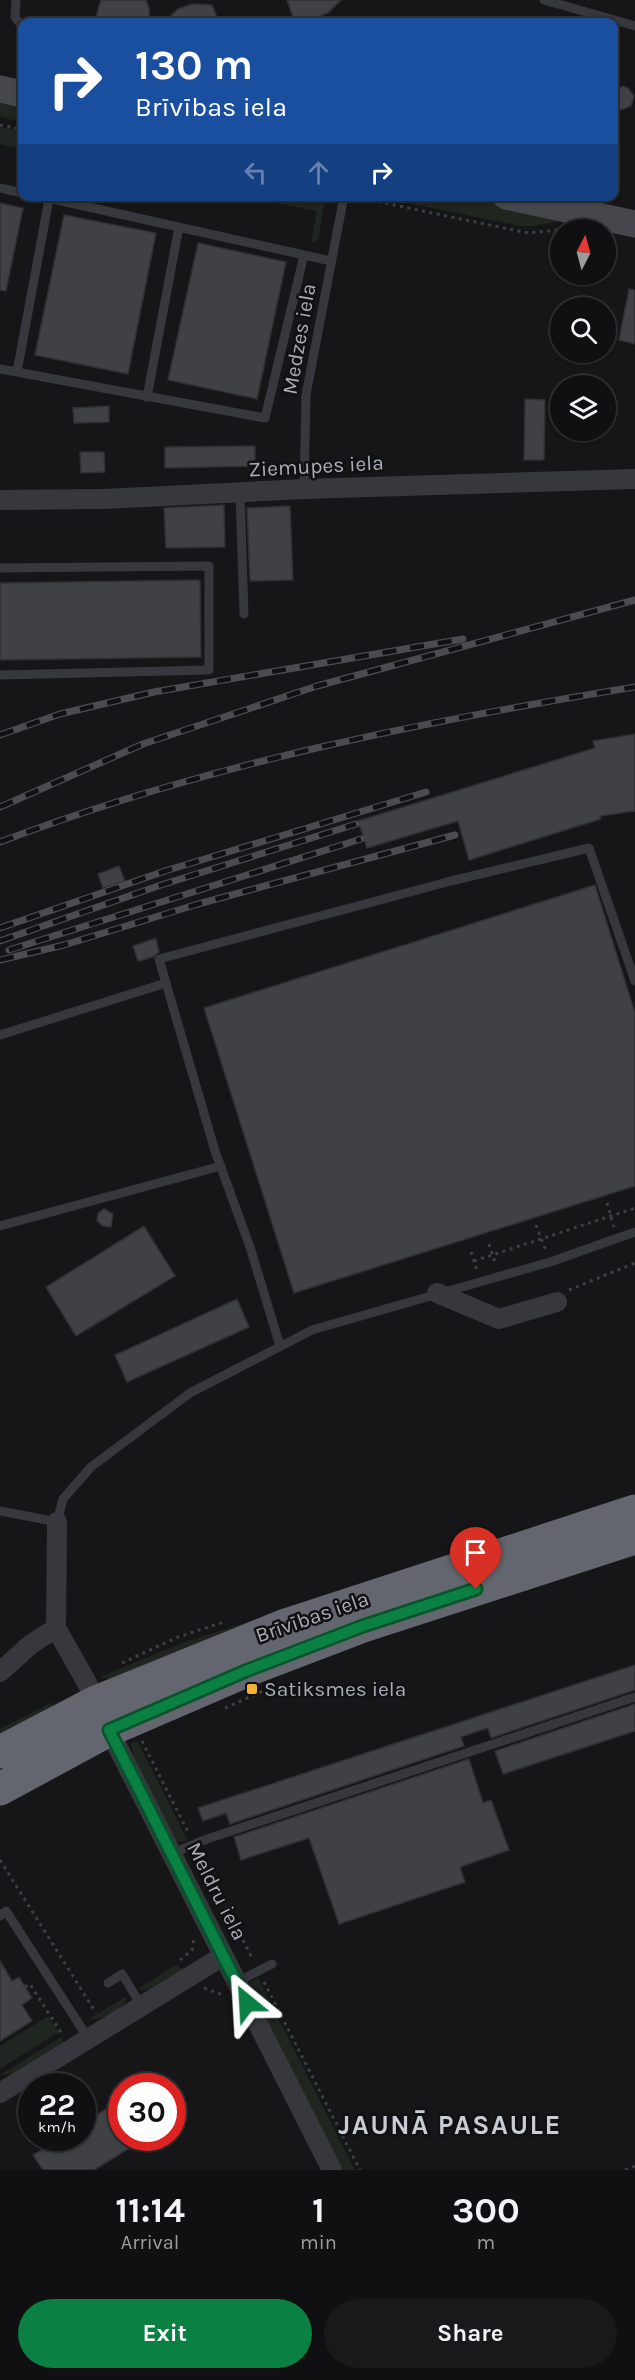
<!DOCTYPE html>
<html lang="en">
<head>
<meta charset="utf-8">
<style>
	body { margin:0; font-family:Karla,sans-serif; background:#19191b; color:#f1f3f6; height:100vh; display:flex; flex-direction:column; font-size:22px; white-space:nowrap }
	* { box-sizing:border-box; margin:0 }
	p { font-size:20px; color:#9c9d9f }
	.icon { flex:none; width:33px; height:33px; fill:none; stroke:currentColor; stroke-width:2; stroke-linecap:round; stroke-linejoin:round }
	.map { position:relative; height:2170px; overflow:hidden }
	.details { display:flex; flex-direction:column; background:#101012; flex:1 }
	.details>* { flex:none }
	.guide { position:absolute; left:18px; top:18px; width:600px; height:183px; border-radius:12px; box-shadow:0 2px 4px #0004,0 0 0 2px #303032; background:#1a4fa0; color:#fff; overflow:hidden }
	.needle { width:39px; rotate:6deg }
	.tools { position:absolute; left:550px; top:219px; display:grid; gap:12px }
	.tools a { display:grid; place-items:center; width:66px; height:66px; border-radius:50%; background:#101012; box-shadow:0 2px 4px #0004,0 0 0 2px #303032; font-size:30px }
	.speed { position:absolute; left:18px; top:2073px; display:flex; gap:12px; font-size:30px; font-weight:700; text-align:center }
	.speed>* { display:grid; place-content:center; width:78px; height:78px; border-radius:50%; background:#101012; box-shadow:0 2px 4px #0004,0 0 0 2px #303032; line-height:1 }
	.speed small { font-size:15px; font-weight:400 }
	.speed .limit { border:9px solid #d22; background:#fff; color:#111 }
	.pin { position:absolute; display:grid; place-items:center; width:51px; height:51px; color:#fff; margin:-62px -26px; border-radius:50% 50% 50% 0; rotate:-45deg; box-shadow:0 0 6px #0007 }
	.pin .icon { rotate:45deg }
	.me { position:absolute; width:66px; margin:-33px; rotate:333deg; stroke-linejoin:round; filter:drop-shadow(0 0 4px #0008) }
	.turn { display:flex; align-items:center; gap:21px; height:126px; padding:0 18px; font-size:27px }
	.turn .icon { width:78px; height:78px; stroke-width:2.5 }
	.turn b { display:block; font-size:42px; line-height:51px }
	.lanes { display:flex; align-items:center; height:57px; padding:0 18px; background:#0003; justify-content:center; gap:30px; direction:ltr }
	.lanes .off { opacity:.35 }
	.eta { display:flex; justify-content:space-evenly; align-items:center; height:102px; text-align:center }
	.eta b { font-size:36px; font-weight:700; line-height:42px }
	.button { display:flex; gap:12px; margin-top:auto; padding:12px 18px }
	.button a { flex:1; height:69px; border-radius:36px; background:#0b8043; color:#fff; font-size:24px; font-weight:700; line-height:69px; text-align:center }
	.button a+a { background:#19191b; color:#f1f3f6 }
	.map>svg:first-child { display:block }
	.green { fill:#1e261f }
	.building { fill:#404145; stroke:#303034; stroke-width:1.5 }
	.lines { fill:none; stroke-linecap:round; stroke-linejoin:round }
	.path { stroke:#3d3f44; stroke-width:3; stroke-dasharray:3 4.5; stroke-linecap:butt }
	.lane { stroke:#37383d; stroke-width:9 }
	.street { stroke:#37383d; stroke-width:20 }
	.secondary { stroke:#45474d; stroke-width:27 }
	.highway { stroke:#63666e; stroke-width:33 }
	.rail-casing { stroke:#4a4c52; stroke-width:7 }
	.rail { stroke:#111113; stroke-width:4.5; stroke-dasharray:14; stroke-linecap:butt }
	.route-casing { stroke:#07532c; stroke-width:15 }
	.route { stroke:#0b8043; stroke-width:10 }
	.poi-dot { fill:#f2b134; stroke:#111113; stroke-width:2 }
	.labels { text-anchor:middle; stroke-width:5; stroke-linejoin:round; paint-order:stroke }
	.street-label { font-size:21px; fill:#a8adb8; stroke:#111113 }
	.poi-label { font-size:21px; fill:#a8adb8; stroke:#111113; text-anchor:start }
	.district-label { font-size:27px; font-weight:bold; letter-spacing:1.5px; fill:#c9ccd4; stroke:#111113 }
</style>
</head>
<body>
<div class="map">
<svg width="635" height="2170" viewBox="0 0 635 2170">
	<rect width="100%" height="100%" fill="#161618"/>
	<path class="green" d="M0 99 22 104V122L0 117Z
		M0 127 22 131V149L0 144Z
		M247 197H325L319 237 317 240 311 242 317 211Z
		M379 197H461L570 219 535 226H520Z
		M313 1601 111 1680 100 1677 182 1643Z
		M51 1703 54 1706 0 1735V1729Z
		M137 1741 139 1744 188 1841 180 1842 174 1839 134 1761 131 1742Z
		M176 1965 183 1969 149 1990 138 1989Z
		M258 1978 355 2170H340L248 1983Z
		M127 1996C125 2010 103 2020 89 2019Z
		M48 2016 59 2032 0 2069V2046Z
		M61 2037 64 2042 16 2073 0 2075Z"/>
	<path class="building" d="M101 0H146L149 9 150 22H97V13Z
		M287 0H341L328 13 314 18 293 17Z
		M192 4 212 5 219 22H164L178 9Z
		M623 86 628 88 634 96 631 106 621 110 614 107V90Z
		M0 203 23 208 6 291 0 290Z
		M64 215 156 233 128 374 35 355Z
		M198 243 286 262 257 399 168 380Z
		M629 289 635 290V344L619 340Z
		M525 399 545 400 544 460H524Z
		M109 406V422L74 423 73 408Z
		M255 446V466L165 468V447Z
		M80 452H104L105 472 81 473Z
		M224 505 225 547 166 548 164 508Z
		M290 506 293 580 250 581 247 508Z
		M200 580 201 657 0 660V583Z
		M635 734V811L600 816 601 819 469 860 458 821 367 848 358 821 595 748 593 741Z
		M119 866 125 881 103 888 98 874Z
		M595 885 635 1013V1186L294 1293 204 1008Z
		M156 938 159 952 153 957 138 961 133 946Z
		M104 1209 113 1214 111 1227 103 1226 97 1221 98 1213Z
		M144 1226 175 1276 76 1336 46 1287Z
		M237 1299 249 1327 127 1382 115 1355Z
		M635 1665V1690L491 1738 488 1728 461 1737 464 1746 230 1824 226 1813 203 1821 198 1808Z
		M635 1704V1731L503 1774 495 1751Z
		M469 1759 483 1803 491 1800 509 1850 460 1867 465 1882 339 1924 309 1838 241 1860 234 1837Z
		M0 1961 12 1981 19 1977 32 1998 22 2005 32 2021 0 2041Z
		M122 2099V2138H146L94 2170H43L33 2155 61 2138H82V2124Z"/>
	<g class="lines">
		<path class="path" d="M0 125 22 129
			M356 197 528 233 558 230
			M607 1203 614 1227
			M536 1225 546 1251
			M489 1244 496 1265
			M471 1252 477 1270
			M474 1261 635 1208
			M569 1290 635 1263
			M122 1663 178 1637 224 1622
			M225 1708 265 1690
			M142 1741 189 1834
			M199 1853 253 1960
			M0 1860 96 2013
			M180 1960 192 1950 194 1937
			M264 1982 360 2170
			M25 1987 30 1984 62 2034
			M204 1988 223 1995
			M625 2170 635 2166"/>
		<path class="lane" d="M16 0 15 17 22 26
			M544 0 635 26
			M0 188 22 193
			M39 196 331 261
			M606 238 610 221
			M0 369 265 418 304 255
			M17 372 49 199
			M147 397 179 227
			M304 489 306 395 344 196
			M240 494 244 614
			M0 568 209 566V670L0 675
			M0 1035 166 983
			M0 1226 221 1166
			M280 1346 250 1247 215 1151 159 959 451 881 589 848 635 981
			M0 1511 57 1522 63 1499 91 1467 190 1393 312 1330 550 1262 635 1232
			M171 1854 207 1839 635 1697
			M0 1916 6 1911 88 2038
			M237 1982 272 1964
			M108 1983 122 1974 141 2005"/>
		<path class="street" d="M0 500 103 499 304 489 635 479
			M437 1293 499 1319 557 1302
			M57 1522 56 1628 86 1681 109 1730 332 2170
			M0 1672 30 1645 56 1628
			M0 2093 223 1956"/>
		<path class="secondary" d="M0 89 22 94
			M506 196 635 224"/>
		<path class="highway" d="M0 1752 96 1702 283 1626 635 1511
			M0 1789 109 1730 248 1670 363 1626 635 1538"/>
		<defs>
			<path id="rail" d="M0 735 60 714 154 692 463 639
				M0 807 143 744 317 686 635 600
				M0 842C205 765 419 722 635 687
				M0 928 165 871 426 792
				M0 941 158 886 356 824
				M9 950 361 839
				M0 960 64 945 198 904 455 835"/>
		</defs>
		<use href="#rail" class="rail-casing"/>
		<use href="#rail" class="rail"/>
	</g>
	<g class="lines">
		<defs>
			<path id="route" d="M247 2003 109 1730 248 1670 363 1626 476 1589"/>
		</defs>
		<use href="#route" class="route-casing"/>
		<use href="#route" class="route"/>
	</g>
	<rect class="poi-dot" x="246" y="1683" width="12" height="12" rx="3"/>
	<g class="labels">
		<g class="street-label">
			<text transform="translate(299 339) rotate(-80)" y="7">Medzes iela</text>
			<text transform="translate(316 466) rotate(-3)" y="7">Ziemupes iela</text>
			<text transform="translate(312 1617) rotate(-19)" y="7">Brīvības iela</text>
			<text transform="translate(217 1891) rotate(63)" y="7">Meldru iela</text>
		</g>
		<g class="poi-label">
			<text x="264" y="1696">Satiksmes iela</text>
		</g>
		<g class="district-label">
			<text x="450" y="2134">JAUNĀ PASAULE</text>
		</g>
	</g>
</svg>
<div class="tools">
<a><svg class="needle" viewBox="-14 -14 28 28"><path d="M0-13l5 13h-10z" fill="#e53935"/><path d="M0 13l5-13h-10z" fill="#9c9d9f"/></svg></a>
<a><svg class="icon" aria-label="search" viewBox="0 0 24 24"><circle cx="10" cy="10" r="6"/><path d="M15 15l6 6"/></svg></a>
<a><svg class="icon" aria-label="layers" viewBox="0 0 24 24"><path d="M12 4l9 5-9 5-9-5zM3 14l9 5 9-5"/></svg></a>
</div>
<div class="speed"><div>22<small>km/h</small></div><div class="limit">30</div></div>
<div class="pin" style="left:476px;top:1589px;background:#d93025"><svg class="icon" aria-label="arrive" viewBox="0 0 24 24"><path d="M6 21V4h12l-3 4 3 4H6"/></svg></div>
<svg class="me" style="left:247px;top:2003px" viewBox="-20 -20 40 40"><path d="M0-17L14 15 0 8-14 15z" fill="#0b8043" stroke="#fff" stroke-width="4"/></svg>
<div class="guide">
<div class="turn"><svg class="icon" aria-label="right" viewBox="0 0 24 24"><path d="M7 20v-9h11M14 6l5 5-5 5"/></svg><div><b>130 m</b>Brīvības iela</div></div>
<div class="lanes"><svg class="icon off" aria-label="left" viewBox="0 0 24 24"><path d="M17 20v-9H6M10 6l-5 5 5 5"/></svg><svg class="icon off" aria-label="ahead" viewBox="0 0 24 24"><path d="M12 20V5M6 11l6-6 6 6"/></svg><svg class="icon" aria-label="right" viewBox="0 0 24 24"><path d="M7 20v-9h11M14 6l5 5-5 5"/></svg></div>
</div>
</div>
<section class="details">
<div class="eta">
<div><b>11:14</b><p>Arrival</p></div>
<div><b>1</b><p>min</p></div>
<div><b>300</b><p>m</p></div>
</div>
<div class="button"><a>Exit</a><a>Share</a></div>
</section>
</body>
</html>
